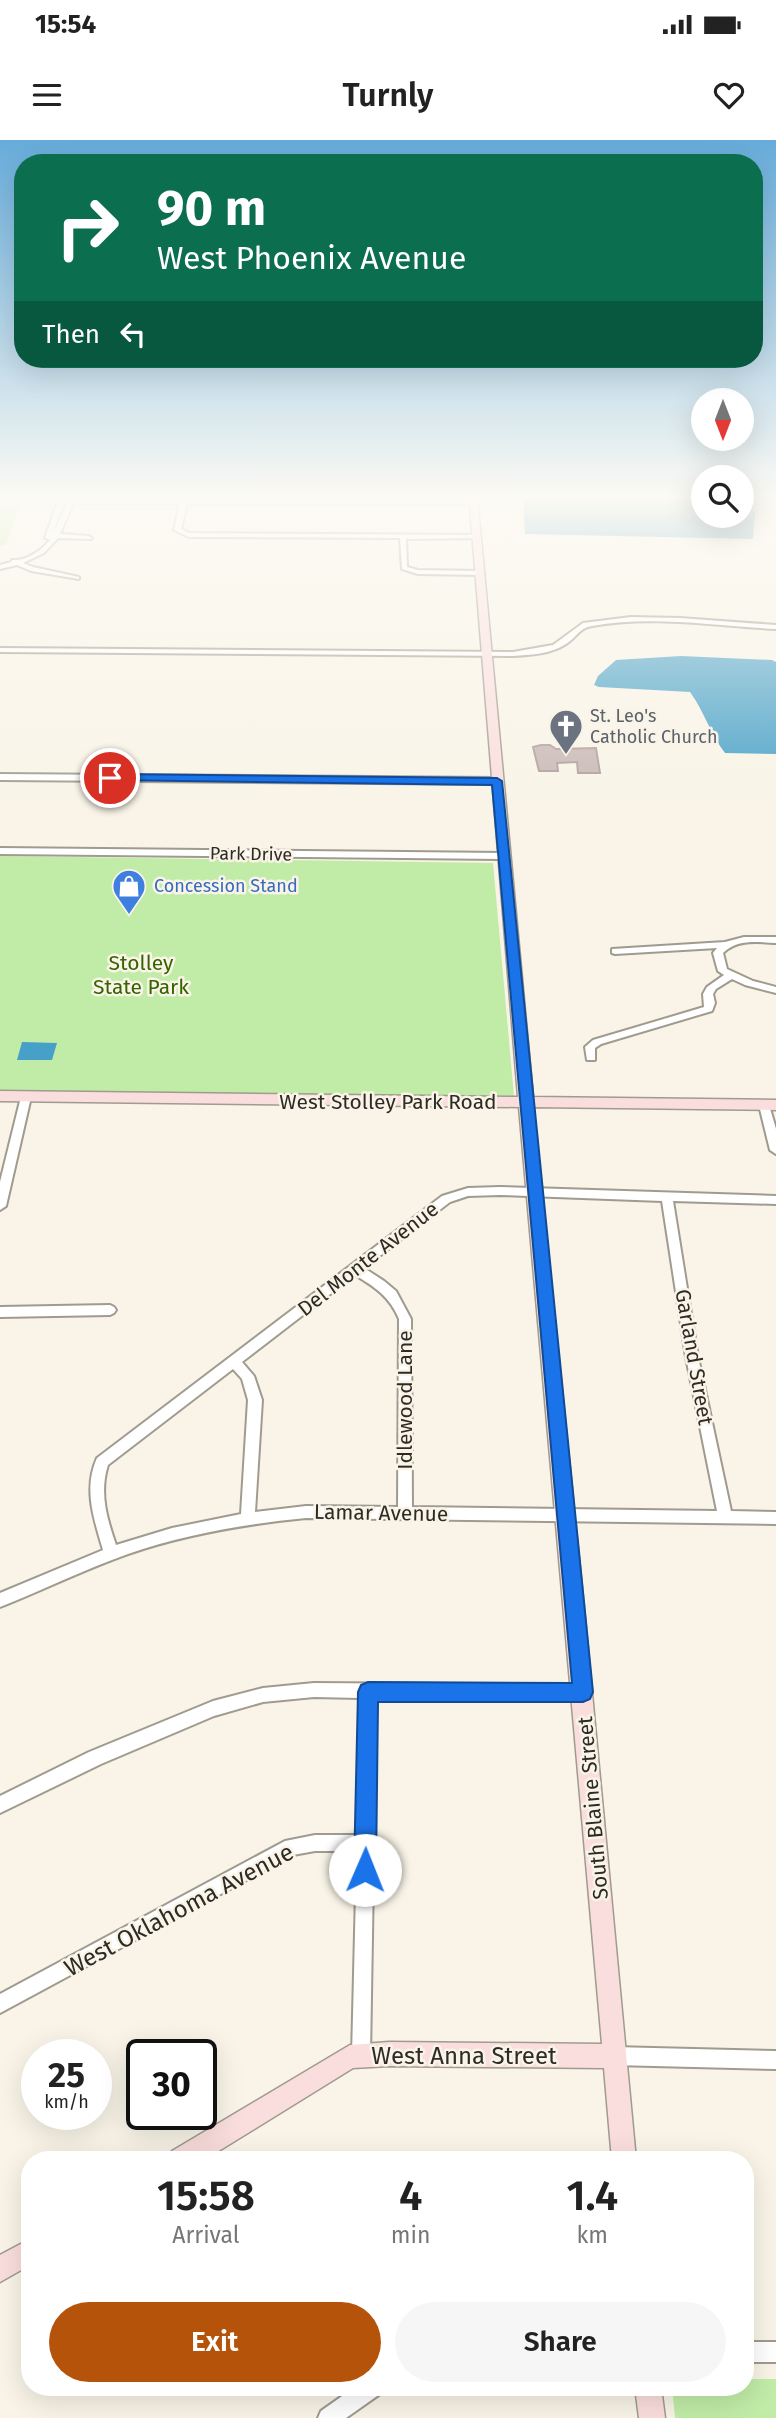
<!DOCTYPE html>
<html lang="en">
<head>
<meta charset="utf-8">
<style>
	body { margin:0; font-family:"Fira Sans",sans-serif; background:#f6f6f6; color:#222; height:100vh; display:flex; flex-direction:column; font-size:26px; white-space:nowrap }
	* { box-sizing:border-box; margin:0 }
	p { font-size:23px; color:#767676 }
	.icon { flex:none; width:38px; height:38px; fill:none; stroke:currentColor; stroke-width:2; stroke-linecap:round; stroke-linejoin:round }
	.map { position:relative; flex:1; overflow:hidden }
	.drawer { position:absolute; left:21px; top:2011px; width:733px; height:245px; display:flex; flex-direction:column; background:#fff; border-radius:28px; box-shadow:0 7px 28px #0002 }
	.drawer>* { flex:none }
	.guide { position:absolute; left:14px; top:14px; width:749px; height:214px; border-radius:28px; box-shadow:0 7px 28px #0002; background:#0b6e4f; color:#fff; overflow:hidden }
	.needle { width:46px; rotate:180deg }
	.tools { position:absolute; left:691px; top:248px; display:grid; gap:14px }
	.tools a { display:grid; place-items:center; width:63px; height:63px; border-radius:50%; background:#fff; box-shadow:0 7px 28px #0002; font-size:35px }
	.speed { position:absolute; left:21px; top:1899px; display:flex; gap:14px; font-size:35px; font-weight:700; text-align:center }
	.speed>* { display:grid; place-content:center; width:91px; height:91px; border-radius:50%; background:#fff; box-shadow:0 7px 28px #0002; line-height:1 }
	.speed small { font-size:18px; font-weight:400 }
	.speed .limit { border:4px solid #111; border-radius:10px; background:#fff; color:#111 }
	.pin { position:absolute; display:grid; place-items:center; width:60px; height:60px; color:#fff; margin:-30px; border:4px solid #fff; border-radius:50%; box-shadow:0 2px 7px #0007 }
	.me { position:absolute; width:77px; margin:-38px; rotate:1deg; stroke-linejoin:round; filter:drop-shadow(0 0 5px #0008) }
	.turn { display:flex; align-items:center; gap:24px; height:147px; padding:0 28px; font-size:32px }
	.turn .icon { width:91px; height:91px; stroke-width:2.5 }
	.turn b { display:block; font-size:49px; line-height:60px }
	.then { display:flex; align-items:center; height:66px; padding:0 28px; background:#0003; gap:14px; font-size:26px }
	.eta { display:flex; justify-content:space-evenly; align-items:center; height:119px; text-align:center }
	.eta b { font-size:42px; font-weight:600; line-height:49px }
	.cta { display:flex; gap:14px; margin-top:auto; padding:14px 28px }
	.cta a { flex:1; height:80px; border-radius:42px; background:#b45309; color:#fff; font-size:28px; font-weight:600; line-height:80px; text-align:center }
	.cta a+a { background:#f6f6f6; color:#222 }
	.status { display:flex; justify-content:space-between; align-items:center; height:49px; padding:0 35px; background:#fff; direction:ltr }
	.status svg { height:19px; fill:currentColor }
	header { display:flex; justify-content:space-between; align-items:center; height:91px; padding:0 28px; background:#fff; font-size:32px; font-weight:600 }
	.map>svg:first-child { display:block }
	.green { fill:#c1eca7 }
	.water { fill:#47a0c7 }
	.building { fill:#c8b8b5; stroke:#af9f9d; stroke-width:2 }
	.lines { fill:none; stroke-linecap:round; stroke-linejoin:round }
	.street-casing { stroke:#a09b8f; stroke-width:4 }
	.secondary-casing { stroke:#a09b8f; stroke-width:3 }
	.street { fill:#fff; fill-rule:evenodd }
	.secondary { fill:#fadedd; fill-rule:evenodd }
	.route { fill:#1a73e8; stroke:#114b97; stroke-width:2 }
	.labels { text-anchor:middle; stroke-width:5; stroke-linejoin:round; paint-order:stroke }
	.far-worship-label { font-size:18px; fill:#5b616d; stroke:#f9f4e7; text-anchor:start }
	.far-street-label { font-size:18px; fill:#2d2b26; stroke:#f9f4e7 }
	.far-shop-label { font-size:18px; fill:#366cbe; stroke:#f9f4e7; text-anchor:start }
	.park-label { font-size:21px; fill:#346400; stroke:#f9f4e7 }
	.street-label { font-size:21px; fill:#2d2b26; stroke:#f9f4e7 }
	.near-street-label { font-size:24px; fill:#2d2b26; stroke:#f9f4e7 }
</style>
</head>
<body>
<div class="status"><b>15:54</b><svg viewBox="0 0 49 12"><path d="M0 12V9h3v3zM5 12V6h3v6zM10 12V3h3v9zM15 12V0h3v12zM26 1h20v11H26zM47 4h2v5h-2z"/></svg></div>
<header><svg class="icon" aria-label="menu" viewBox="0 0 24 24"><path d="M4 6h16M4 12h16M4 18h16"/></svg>Turnly<svg class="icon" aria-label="heart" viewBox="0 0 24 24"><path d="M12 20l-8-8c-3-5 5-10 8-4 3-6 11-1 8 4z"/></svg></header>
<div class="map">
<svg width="776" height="2278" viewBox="0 0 776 2278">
	<rect width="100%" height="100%" fill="#f9f4e7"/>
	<path class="green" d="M0 355H23L6 405 0 406Z
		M0 716 493 723 514 956 0 951Z
		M746 2239H776V2278H675L672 2247H746Z"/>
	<path class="water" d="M523 355H703L704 376H742V358L755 372 753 399 525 394Z
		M681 516 772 520 776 522V614L725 613C711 595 704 571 690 552L599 547 594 545 598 536 616 520Z
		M22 902 57 903 52 920H17Z"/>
	<path class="building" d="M541 605H550L556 609 596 608 600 633H578L577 622 557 623 558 631H539L533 607Z"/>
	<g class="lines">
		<defs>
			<path id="street" d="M60 355H66L65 359H68L70 355H76L75 359 474 361 476 362V364H187L181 389 190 393 477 395 480 397 479 398 406 399 407 427 418 430 480 431 483 433 480 435 418 434 402 429 400 398 189 397 174 390 180 363H73L60 394 89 396 92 398 91 399 58 398 44 413 23 423 33 427 79 437V439L31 431 17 425 0 429V425L11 422 12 420C26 421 41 411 50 400L45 398ZM64 363H67L53 394Z
				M631 477 680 478 776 485V489C715 486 652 475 592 486 579 488 576 498 566 504 551 514 530 515 513 516L0 512V508L513 512 553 505 583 483Z
				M0 634 497 638 501 641 497 644 0 640Z
				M0 708 503 713 508 716 503 719 0 714Z
				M744 797H776V803C757 802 737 799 723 813L727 829 753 841 776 847V853L745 845 732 839 716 849 713 854 715 863 712 871 601 904 595 908V920H587L585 907 593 900 704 867 703 854 707 847 724 835 718 831 713 813 717 808 615 814 612 813V809L725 802Z
				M26 953 31 957 6 1066 0 1070V1042L21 957Z
				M764 961 769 965 776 989V1014L770 1010 759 965Z
				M500 1047 776 1056V1064L673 1061 698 1217 731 1371 776 1372V1384L306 1378C246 1384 186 1394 128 1414 85 1429 43 1450 0 1467V1453L103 1410C94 1379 83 1349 97 1318L442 1056 468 1048ZM500 1055 662 1061 686 1217 717 1371 412 1367 411 1179 396 1151 384 1141 364 1128 450 1062 468 1056ZM355 1135C375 1147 390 1157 399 1179L398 1367 306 1366 255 1372 262 1260 254 1236 242 1222ZM233 1229 242 1239 248 1260 241 1374 172 1388 116 1405C107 1379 99 1353 108 1325Z
				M110 1165 114 1167 116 1170 114 1173 110 1175 0 1177V1167Z
				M314 1543 583 1545 588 1547 591 1552 588 1557 583 1559 376 1558 370 1916 367 1922 361 1925 355 1922 352 1916 357 1711H315L293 1715 0 1873V1854L285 1701 315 1695H357L360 1558 314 1557 263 1562 214 1576 101 1624 0 1673V1656L89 1612 213 1561 263 1548Z
				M613 1907 776 1911V1929L613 1925 607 1922 604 1916 607 1910Z
				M746 2202H776V2222H746Z
				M355 2247H383L380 2254 346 2278H318L321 2271Z"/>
			<path id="secondary" d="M469 355H477L533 957 776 960V970L533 967 584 1468 636 2020H612L604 1928 389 1926 353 1928 204 2020H169L172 2011 350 1905 389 1902 602 1904 519 967 0 961V951L518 957Z
				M30 2099V2125L0 2142V2115Z
				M635 2247H661L665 2278H639Z"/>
		</defs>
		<use href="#street" class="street-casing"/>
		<use href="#secondary" class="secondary-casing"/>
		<use href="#street" class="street"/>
		<use href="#secondary" class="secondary"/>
	</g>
	<linearGradient id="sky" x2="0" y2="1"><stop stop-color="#67acdb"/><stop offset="0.53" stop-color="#fcfaf4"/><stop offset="1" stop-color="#fcfaf4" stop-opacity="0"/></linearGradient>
	<rect width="776" height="674" fill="url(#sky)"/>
	<path class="route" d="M110 634 497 638 502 641 593 1552 590 1559 583 1562H378L376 1730 372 1738 365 1741 357 1738 354 1730 358 1552 361 1545 368 1542 572 1543 492 645 107 640V635Z"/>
	<defs>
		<symbol id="church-pin" viewBox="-11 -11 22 30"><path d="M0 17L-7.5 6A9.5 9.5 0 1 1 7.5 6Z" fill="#6b7280" stroke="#f9f4e7"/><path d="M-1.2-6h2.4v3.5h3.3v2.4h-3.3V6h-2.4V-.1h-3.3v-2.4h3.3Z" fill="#fff"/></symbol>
		<symbol id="shop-pin" viewBox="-11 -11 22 30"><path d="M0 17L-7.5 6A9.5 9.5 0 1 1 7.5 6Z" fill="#3f7fe0" stroke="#f9f4e7"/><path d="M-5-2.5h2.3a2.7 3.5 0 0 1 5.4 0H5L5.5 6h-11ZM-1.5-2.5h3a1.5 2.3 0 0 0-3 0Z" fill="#fff"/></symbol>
	</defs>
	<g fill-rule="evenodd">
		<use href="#church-pin" x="547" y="567" width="38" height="52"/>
		<use href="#shop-pin" x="110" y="727" width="38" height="52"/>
	</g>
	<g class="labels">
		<g class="far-worship-label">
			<text x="590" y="582">St. Leo's<tspan x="590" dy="21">Catholic Church</tspan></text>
		</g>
		<g class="far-street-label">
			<text transform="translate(251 714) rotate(1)" y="6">Park Drive</text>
		</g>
		<g class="far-shop-label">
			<text x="154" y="752">Concession Stand</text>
		</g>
		<g class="park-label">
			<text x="141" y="830">Stolley<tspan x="141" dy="24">State Park</tspan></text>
		</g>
		<g class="street-label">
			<text x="388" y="969">West Stolley Park Road</text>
			<text transform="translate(368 1119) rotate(-38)" y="7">Del Monte Avenue</text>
			<text transform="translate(694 1217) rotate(80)" y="7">Garland Street</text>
			<text transform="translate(405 1260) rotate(-90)" y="7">Idlewood Lane</text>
			<text transform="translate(381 1373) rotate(1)" y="7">Lamar Avenue</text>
			<text transform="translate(593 1668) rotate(-95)" y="7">South Blaine Street</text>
		</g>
		<g class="near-street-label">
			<text transform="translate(179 1770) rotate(-28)" y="8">West Oklahoma Avenue</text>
			<text x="464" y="1924">West Anna Street</text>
		</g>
	</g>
</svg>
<div class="tools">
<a><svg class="needle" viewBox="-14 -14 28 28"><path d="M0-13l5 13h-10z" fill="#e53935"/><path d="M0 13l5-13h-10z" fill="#767676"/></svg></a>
<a><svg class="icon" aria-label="search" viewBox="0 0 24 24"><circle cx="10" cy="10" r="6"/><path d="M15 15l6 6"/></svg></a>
</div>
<div class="speed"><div>25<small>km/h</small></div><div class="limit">30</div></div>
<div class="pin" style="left:110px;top:638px;background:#d93025"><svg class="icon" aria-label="arrive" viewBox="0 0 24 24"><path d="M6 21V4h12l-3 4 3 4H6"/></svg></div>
<svg class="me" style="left:365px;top:1730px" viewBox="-20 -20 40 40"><circle r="19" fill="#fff"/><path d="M0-13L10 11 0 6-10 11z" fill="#1a73e8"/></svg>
<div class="guide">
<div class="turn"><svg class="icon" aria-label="right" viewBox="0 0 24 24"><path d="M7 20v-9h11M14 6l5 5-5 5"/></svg><div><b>90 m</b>West Phoenix Avenue</div></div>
<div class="then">Then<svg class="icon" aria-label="left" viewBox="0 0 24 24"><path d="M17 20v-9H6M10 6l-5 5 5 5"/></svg></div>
</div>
<section class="drawer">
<div class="eta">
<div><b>15:58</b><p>Arrival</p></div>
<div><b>4</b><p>min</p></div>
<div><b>1.4</b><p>km</p></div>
</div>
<div class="cta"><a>Exit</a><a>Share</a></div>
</section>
</div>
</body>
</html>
